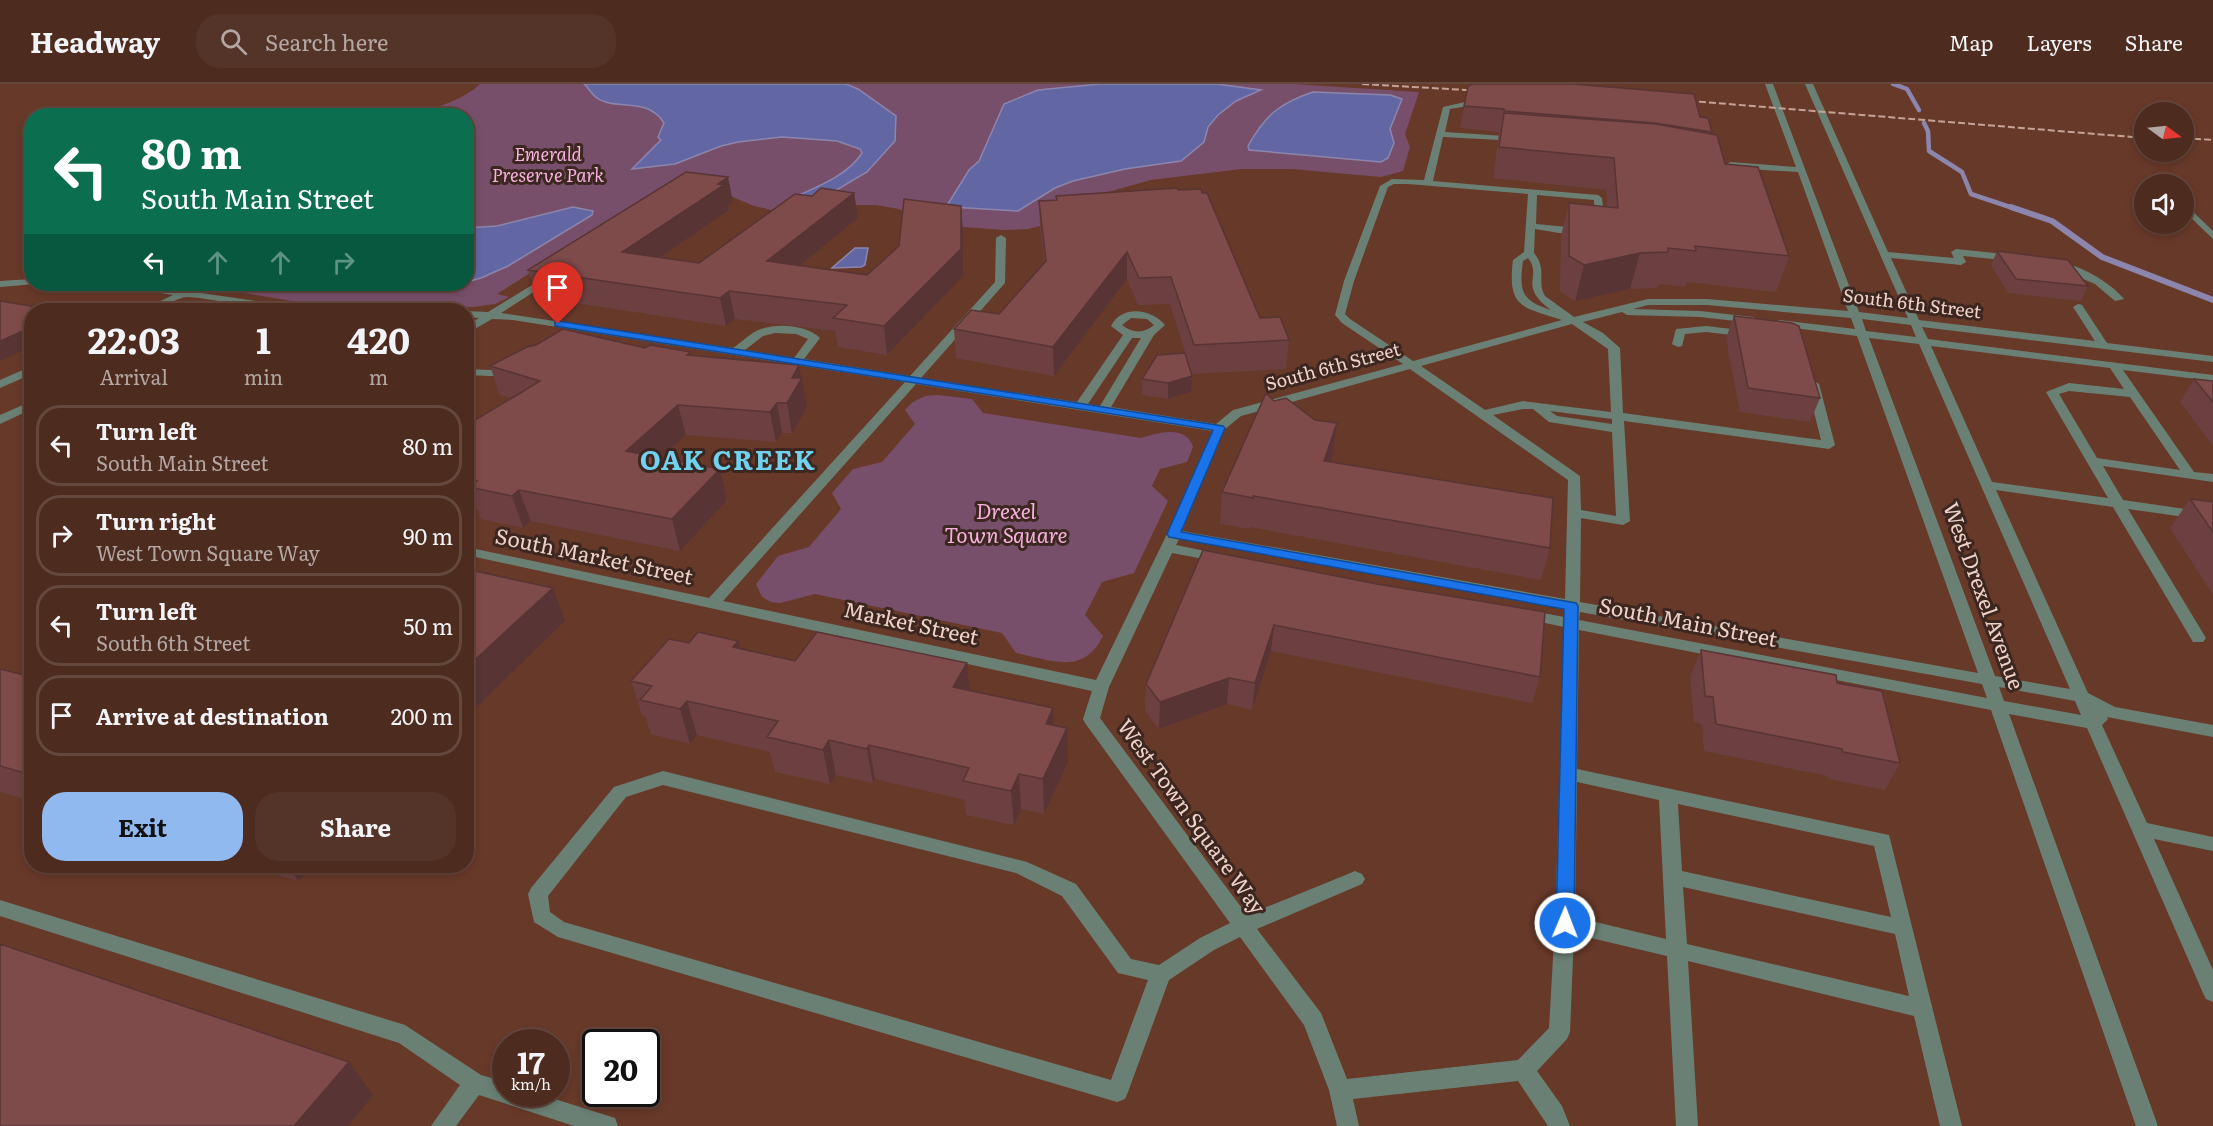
<!DOCTYPE html>
<html lang="en">
<head>
<meta charset="utf-8">
<style>
	body { margin:0; font-family:Literata,serif; background:#543328; color:#f1f3f6; height:100vh; display:flex; flex-direction:column; font-size:22px; white-space:nowrap }
	* { box-sizing:border-box; margin:0 }
	p { font-size:20px; color:#b3a7a4 }
	.icon { flex:none; width:33px; height:33px; fill:none; stroke:currentColor; stroke-width:2; stroke-linecap:round; stroke-linejoin:round }
	.map { position:relative; flex:1; overflow:hidden }
	.sheet { position:absolute; left:24px; top:219px; width:450px; height:570px; display:flex; flex-direction:column; background:#4d2b1f; border-radius:24px; box-shadow:0 3px 9px #0003,0 0 0 2px #64473d }
	.sheet>* { flex:none }
	.guide { position:absolute; left:24px; top:24px; width:450px; height:183px; border-radius:24px; box-shadow:0 3px 9px #0003,0 0 0 2px #64473d; background:#0b6e4f; color:#fff; overflow:hidden }
	.needle { width:39px; rotate:105deg }
	.fabs { position:absolute; left:2134px; top:18px; display:grid; gap:12px }
	.fabs a { display:grid; place-items:center; width:60px; height:60px; border-radius:50%; background:#4d2b1f; box-shadow:0 3px 9px #0003,0 0 0 2px #64473d; font-size:30px }
	.speed { position:absolute; left:492px; top:945px; display:flex; gap:12px; font-size:30px; font-weight:700; text-align:center }
	.speed>* { display:grid; place-content:center; width:78px; height:78px; border-radius:50%; background:#4d2b1f; box-shadow:0 3px 9px #0003,0 0 0 2px #64473d; line-height:1 }
	.speed small { font-size:15px; font-weight:400 }
	.speed .limit { border:3px solid #111; border-radius:9px; background:#fff; color:#111 }
	.pin { position:absolute; display:grid; place-items:center; width:51px; height:51px; color:#fff; margin:-62px -26px; border-radius:50% 50% 50% 0; rotate:-45deg; box-shadow:0 0 6px #0007 }
	.pin .icon { rotate:45deg }
	.me { position:absolute; width:66px; margin:-33px; rotate:1deg; stroke-linejoin:round; filter:drop-shadow(0 0 4px #0008) }
	.turn { display:flex; align-items:center; gap:21px; height:126px; padding:0 18px; font-size:27px }
	.turn .icon { width:78px; height:78px; stroke-width:2.5 }
	.turn b { display:block; font-size:42px; line-height:51px }
	.lanes { display:flex; align-items:center; height:57px; padding:0 18px; background:#0003; justify-content:center; gap:30px; direction:ltr }
	.lanes .off { opacity:.35 }
	.eta { display:flex; justify-content:space-evenly; align-items:center; height:102px; text-align:center }
	.eta b { font-size:36px; font-weight:700; line-height:42px }
	.action { display:flex; gap:12px; margin-top:auto; padding:12px 18px }
	.action a { flex:1; height:69px; border-radius:24px; background:#90b9f0; color:#111; font-size:24px; font-weight:700; line-height:69px; text-align:center }
	.action a+a { background:#543328; color:#f1f3f6 }
	ul { padding:0; list-style:none }
	li { display:flex; align-items:center; gap:18px; height:81px; margin:0 12px 9px; padding:0 6px; border:3px solid #64473d; border-radius:24px }
	li div { flex:1 }
	li b { display:block; font-size:22px }
	li em { font-style:normal }
	header { display:flex; align-items:center; gap:36px; box-sizing:border-box; height:84px; padding:0 30px; background:#4d2b1f; border-bottom:2px solid #64473d }
	header strong { font-size:28px }
	nav { display:flex; gap:33px; margin-inline-start:auto; font-size:21px }
	.search { width:420px; height:54px; background:#543328; display:flex; align-items:center; gap:15px; box-sizing:border-box; padding:0 21px; border-radius:24px; color:#b3a7a4; font-size:22px }
	.map>svg:first-child { display:block }
	.green { fill:#784f6a }
	.water { fill:#6266a3; stroke:#8c86ae; stroke-width:1.5 }
	.lines { fill:none; stroke-linecap:round; stroke-linejoin:round }
	.stream-far1 { stroke:#8c86ae; stroke-width:4.5 }
	.stream { stroke:#8c86ae; stroke-width:6 }
	.minor { fill:#6b8074; fill-rule:evenodd }
	.rail { stroke:#c5a397; stroke-width:2; stroke-dasharray:7 3; stroke-linecap:butt }
	.wall { fill:#6c4040 }
	.shaded-wall { fill:#583434 }
	.building { fill:#7e4a4a; stroke:#583434; stroke-width:1.5 }
	.route { fill:#1a73e8; stroke:#114b97; stroke-width:1.5 }
	.labels { text-anchor:middle; stroke-width:6; stroke-linejoin:round; paint-order:stroke }
	.far-park-label { font-size:18px; font-style:italic; fill:#f7b1df; stroke:#3c2720 }
	.far-street-label { font-size:18px; fill:#eed1c7; stroke:#3c2720 }
	.park-label { font-size:21px; font-style:italic; fill:#f7b1df; stroke:#3c2720 }
	.street-label { font-size:21px; fill:#eed1c7; stroke:#3c2720 }
	.district-label { font-size:27px; font-weight:bold; letter-spacing:1.5px; fill:#71d2ef; stroke:#3c2720 }
</style>
</head>
<body>
<header>
<strong>Headway</strong>
<div class="search"><svg class="icon" aria-label="search" viewBox="0 0 24 24"><circle cx="10" cy="10" r="6"/><path d="M15 15l6 6"/></svg>Search here</div>
<nav><a>Map</a><a>Layers</a><a>Share</a></nav>
</header>
<div class="map">
<svg width="2213" height="1042" viewBox="0 0 2213 1042">
	<rect width="100%" height="100%" fill="#673929"/>
	<path class="green" d="M480 0H1293L1419 8 1405 50 1410 63 1403 87 1381 93 1292 85H1241L1151 96 1090 113 1052 139 1028 145 1004 146 951 142 925 137 899 125 876 121H852L780 128 754 122 728 111 665 103 497 210 509 213 495 220 473 223 338 222 304 219 190 200H466V32L411 31C434 24 462 17 480 0Z
		M938 311 972 315 983 329 1141 354C1158 349 1186 340 1193 363L1187 378 1160 385 1152 402 1168 417 1134 489 1102 498 1085 531 1103 552C1083 592 1052 576 1016 569L1002 549 815 510 780 519 771 518 762 513 756 500 778 472 809 463 841 425 832 409 853 385 882 378 915 340 905 326C914 315 924 311 938 311Z"/>
	<path class="water" d="M584 0H846L858 5 896 32 895 57 867 88 823 114 797 112C819 102 849 90 862 69L860 65 837 57 782 53 738 58 721 62 675 80 632 85 661 56 658 53 664 39C648 12 615 27 597 14 592 11 589 4 584 0Z
		M1100 0H1217L1261 6 1236 17 1218 31 1208 43 1204 58 1181 77 1125 85 1073 97 1055 104 1018 127 951 123 948 120 969 86 979 77 1004 20 1038 6Z
		M1313 8 1390 11 1402 15 1390 45 1394 59 1388 74 1381 78 1249 66 1248 62C1265 31 1280 19 1313 8Z
		M573 123 593 127 592 131 508 182 481 194 467 198V144L497 142Z
		M855 164H868L865 181 861 183 832 184Z
		M311 200H458C411 209 359 207 311 200Z"/>
	<g class="lines">
		<path class="stream-far1" d="M1893 0 1907 5 1919 26
			M1924 39 1928 47 1929 67 1962 88 1971 110 2016 125"/>
		<path class="stream" d="M2011 123 2052 137 2102 173 2213 216"/>
		<path class="minor" d="M1765 0H1773L1859 228 1908 234 1805 0H1813L1888 168 1954 174 1951 168 1956 165 2014 171 2019 174 2014 177 1963 172 1966 178 1961 181 1891 174 1919 236 2095 257 2073 223 2078 220 2082 221 2107 259 2213 272V278L1922 243 1928 255 2213 291V297L2123 286 2194 388 2213 390V398L2103 382 2123 416 2213 429V437L2128 425 2206 554 2203 558H2193L2113 423 1996 406 2088 609 2115 623 2213 641V653L2107 633 2108 635 2102 641 2147 739 2213 753V767L2154 755 2213 886V918L2206 915 2203 909 2087 644 2009 630 2158 1042H2136L1991 626 1579 546 1577 685 1889 751 1962 1042H1940L1914 932 1688 877 1698 1042H1676L1667 872 1574 850 1570 948 1567 955 1537 987 1562 1022 1570 1042H1548L1518 997 1353 1015 1359 1042H1337L1329 1006 1304 941 1240 853 1214 866 1169 896 1128 1008 1125 1015 1117 1018 558 853 534 838 528 810 531 804 614 703 663 687 1027 778 1076 800 1131 875 1159 881 1200 854 1230 839 1085 639 1083 635 1092 607 466 471V463L709 514 905 298 513 236 492 235 466 250V242L479 234 466 233V227L488 228 550 190 555 193 554 195 501 229 733 264C742 258 750 249 761 245 778 239 807 241 820 254L804 275 910 292 995 198 996 154 1001 151 1006 154 1005 199 921 294 1077 318 1123 251 1111 242C1122 220 1152 225 1165 241L1154 251 1111 323 1216 340 1233 326 1403 280 1342 239 1335 231 1344 197 1380 102 1392 95 1424 96 1443 23 1465 18 1468 22 1450 25 1445 48 1519 53 1523 55 1519 57 1443 53 1433 97 1598 111 1602 114 1605 140C1588 157 1556 148 1535 145L1534 169C1548 186 1536 197 1545 212L1574 233 1648 215H1707L1848 227 1798 88 1730 84 1726 81 1730 78 1796 83ZM1394 100H1408L1528 110 1524 168 1513 176C1507 224 1522 223 1562 236L1413 277 1350 235 1345 230 1354 197 1388 103ZM1537 111 1594 116 1595 139 1578 144 1536 140ZM1528 174C1543 193 1517 201 1551 226 1521 217 1519 207 1523 177ZM1648 221H1707L1851 234 1855 245 1779 236 1774 239 1779 242 1857 252 1978 589 1580 518 1581 434 1623 441 1630 437 1624 337 1829 365 1835 361 1819 300 1813 296 1807 300 1821 356 1623 329 1620 264 1603 249 1583 238 1622 228 1627 231 1700 233 1753 239 1758 236 1753 233 1700 227 1633 225ZM1131 234 1147 235 1154 241C1144 250 1132 249 1122 241ZM1862 235 1911 241 1916 253 1866 247ZM1572 240 1608 265 1611 328 1523 317 1485 326 1421 282ZM775 249 796 250 808 255 794 274 745 266 763 252ZM1132 254H1141L1100 322 1088 320ZM1869 254 1919 260 2070 605 1995 592ZM1931 262 2110 284 2124 305 2069 299 2046 308 2108 414 1992 398ZM1410 285 1568 396 1565 515 1182 447 1224 346 1241 332ZM916 300 1212 347 1167 450 1096 596 723 517ZM2069 307 2130 313 2180 386 2097 374 2059 310ZM1523 325H1533L1549 338 1612 348 1616 432 1581 426 1580 392 1493 331ZM1550 327 1612 335V340L1557 332ZM1179 455 1565 525 1564 533 1527 526 1519 531 1522 534 1564 543 1555 839 1549 944 1518 976 1347 995 1321 929 1257 845 1362 800 1365 795 1362 790 1355 787 1348 790 1247 831 1100 634 1109 603 1172 469 1220 478 1227 474 1220 470 1176 461ZM1580 528 1982 600 1987 614 1579 536ZM1999 603 2075 617 2081 631 2004 617ZM1577 698 1659 716 1666 855 1575 833ZM663 701 1016 789 1062 812 1118 889 1148 896 1111 996 564 838 550 828 548 812 626 713ZM1678 720 1874 762 1891 833 1682 787ZM1683 803 1895 850 1909 912 1687 860Z
			M2184 119 2213 147V155L2184 127Z
			M2055 179C2075 177 2111 199 2124 215L2115 217 2095 200 2055 183Z
			M32 195V200H36L0 203V197Z
			M118 200H140L297 223 302 226C265 230 227 216 189 213 177 212 163 226 145 226L146 224 173 211 123 203Z
			M1706 242 1749 247 1754 250 1749 253 1706 248 1685 250 1682 262 1678 263 1672 260 1676 245Z
			M32 282V290L0 304V296Z
			M466 285 513 287 519 290 513 293 466 291Z
			M32 317V325L0 340V331Z
			M0 816 405 941 481 991 506 998V1010H539L615 1034 618 1042H574L479 1011 456 1042H431L460 1001 399 959 0 832Z"/>
		<path class="rail" d="M1362 0 1483 7
			M1679 16 2145 54
			M2184 54 2213 56"/>
	</g>
	<path class="wall" d="M1469 0H1573L1700 33 1712 48 1711 50 1725 80 1789 172 1776 208 1687 198 1685 203 1659 200 1657 204 1630 205 1575 217 1560 208 1561 152 1569 119 1607 123 1606 106 1493 94 1499 48 1460 44Z
		M854 109 858 134 799 182 867 191 963 147V192L887 271 838 263 835 247 735 235 726 242 536 213 528 186 733 118 728 121 729 126 660 174 699 179 812 112Z
		M1039 117 1260 234 1289 256 1286 285 1192 290 1170 220 1138 221 1127 195 1054 292 956 274 954 245 999 230 1044 179 1040 142Z
		M1997 167 2088 202 2081 217 2008 209 1991 181Z
		M1734 232 1820 314 1810 338 1740 328 1726 254Z
		M645 264 692 272 801 294 807 324 792 349H782L776 358 686 351 662 373 720 385 727 416 680 467 531 437 523 444 481 435 478 426 466 424V337L472 338 511 314 500 311 490 282Z
		M1157 271 1191 308 1168 315 1142 311V295Z
		M2194 295 2213 297V362L2180 318Z
		M1315 336 1337 339 1333 370 1330 378 1550 464 1541 496 1250 443V445L1220 440 1222 408Z
		M2190 415 2213 448V511L2170 444Z
		M1203 466 1540 593 1532 619 1271 567 1252 626 1227 620 1159 645 1145 627 1146 600Z
		M689 559 740 565 795 577 969 606 1053 624 1054 641 1067 644 1068 678 1044 730 1021 725 1014 741 966 731 965 716 875 695 873 699 836 691 830 700 775 688 770 668 697 651 690 660 651 650 645 632 642 631 631 597Z
		M1701 566 1837 599 1900 679 1885 706 1828 695V692L1704 667 1702 640 1694 638 1690 592Z
		M0 585 32 593V717L0 708Z
		M245 782H314L298 797Z"/>
	<path class="shaded-wall" d="M728 93 733 118 728 121 729 126 629 195 622 168Z
		M854 109 858 134 772 204 767 177Z
		M961 122 963 147V192L887 271 884 242Z
		M1127 168V195L1054 292 1053 263Z
		M1640 169 1630 205 1575 217 1584 181Z
		M729 207 735 235 726 242 720 214Z
		M32 243V262L0 277V257Z
		M799 281 807 324 792 349 787 319 792 294Z
		M1192 292 1191 308 1168 315V299Z
		M777 319 782 349 776 358 770 328Z
		M678 321 686 351 635 398 626 367Z
		M1337 339 1333 370 1320 409 1324 377Z
		M720 385 727 416 680 467 672 435Z
		M519 406 531 437 523 444 512 412Z
		M553 504 565 537 466 633V584Z
		M1274 541 1271 567 1252 626 1255 599Z
		M738 557 746 590 733 563Z
		M967 579 970 613 953 603Z
		M1229 594 1227 620 1159 645 1160 618Z
		M687 617 697 651 690 660 680 625Z
		M1053 624 1055 658 1046 640Z
		M1067 644 1068 678 1044 730 1043 695Z
		M829 656 836 691 830 700 823 666Z
		M869 661 875 695 873 699 867 665Z
		M1019 690 1021 725 1014 741 1011 707Z
		M288 782H314L298 797Z
		M349 978 373 1011 348 1042H294Z"/>
	<path class="building" d="M1473 0H1573L1694 10 1700 33 1708 34 1712 48 1654 39 1504 27V25L1464 22 1468 2Z
		M1504 29 1656 40 1717 51 1725 80 1758 83 1789 172 1695 162 1696 167 1668 164V168L1640 169 1584 181 1569 172V119L1618 124 1614 74 1499 63Z
		M686 88 728 93 718 100 724 101 622 168 699 179 795 110 812 112 821 104 854 109 767 177 867 191 899 162 904 115 961 122V165L884 242 833 234 847 221 729 207 720 214 528 186Z
		M1177 104 1178 106 1201 105 1202 109H1207L1260 234 1280 233 1289 256 1194 261 1171 193 1139 194 1127 168 1053 263 954 245 971 226 999 230 1046 177 1039 117 1057 116 1056 112Z
		M1997 167 2068 176 2088 202 2016 195Z
		M0 217 55 226H32V243L0 257Z
		M1734 232 1792 239 1799 242 1820 314 1748 304Z
		M563 245 645 264 650 261 691 268 687 271 799 281 792 294H802L787 319H777L770 328 678 321 626 367 720 385 672 435 519 406 512 412 469 403 477 397 466 395V337L472 338 540 297 490 282 527 263 536 261Z
		M1185 269 1192 292 1168 299 1142 295 1157 271Z
		M2194 295 2213 297V318Z
		M1266 309 1274 317 1286 314 1315 336 1337 339 1324 377 1553 414 1550 464 1253 412V414L1222 408Z
		M2190 415 2213 418V448Z
		M1203 466 1377 500 1545 528 1540 593 1274 541 1255 599 1229 594 1160 618 1146 600Z
		M466 485 553 504 466 584Z
		M698 548 738 557 733 563 795 577 817 548 967 579 953 603 1053 624 1046 640 1067 644 1043 695 1019 690 1011 707 963 697 969 684 869 661 867 665 829 656 823 666 767 653 778 637 687 617 680 625 640 616 652 602 631 597 669 555 689 559Z
		M1701 566 1836 591 1837 599 1882 607 1900 679 1843 668 1842 665 1716 640 1713 613 1705 612Z
		M0 585 32 593V691L0 682Z
		M0 860 349 978 294 1042H0Z"/>
	<path class="route" d="M558 237 1223 342 1225 344 1181 448 1576 519 1578 522 1574 839 1572 844 1565 847 1559 844 1556 839 1564 525 1169 453 1167 450 1213 346 555 242V238Z"/>
	<g class="labels">
		<g class="far-park-label">
			<text x="548" y="77">Emerald<tspan x="548" dy="21">Preserve Park</tspan></text>
		</g>
		<g class="far-street-label">
			<text transform="translate(1912 220) rotate(7)" y="6">South 6th Street</text>
			<text transform="translate(1333 283) rotate(-15)" y="6">South 6th Street</text>
		</g>
		<g class="park-label">
			<text x="1006" y="435">Drexel<tspan x="1006" dy="24">Town Square</tspan></text>
		</g>
		<g class="street-label">
			<text transform="translate(594 473) rotate(12)" y="7">South Market Street</text>
			<text transform="translate(1983 512) rotate(70)" y="7">West Drexel Avenue</text>
			<text transform="translate(1688 539) rotate(11)" y="7">South Main Street</text>
			<text transform="translate(911 540) rotate(12)" y="7">Market Street</text>
			<text transform="translate(1191 733) rotate(54)" y="7">West Town Square Way</text>
		</g>
		<g class="district-label">
			<text x="728" y="386">OAK CREEK</text>
		</g>
	</g>
</svg>
<div class="fabs">
<a><svg class="needle" viewBox="-14 -14 28 28"><path d="M0-13l5 13h-10z" fill="#e53935"/><path d="M0 13l5-13h-10z" fill="#b3a7a4"/></svg></a>
<a><svg class="icon" aria-label="sound" viewBox="0 0 24 24"><path d="M4 9h4l5-4v14l-5-4H4zM17 9q2 3 0 6"/></svg></a>
</div>
<div class="speed"><div>17<small>km/h</small></div><div class="limit">20</div></div>
<div class="pin" style="left:558px;top:240px;background:#d93025"><svg class="icon" aria-label="arrive" viewBox="0 0 24 24"><path d="M6 21V4h12l-3 4 3 4H6"/></svg></div>
<svg class="me" style="left:1565px;top:839px" viewBox="-20 -20 40 40"><circle r="17" fill="#1a73e8" stroke="#fff" stroke-width="3"/><path d="M0-11L8 9 0 5-8 9z" fill="#fff"/></svg>
<div class="guide">
<div class="turn"><svg class="icon" aria-label="left" viewBox="0 0 24 24"><path d="M17 20v-9H6M10 6l-5 5 5 5"/></svg><div><b>80 m</b>South Main Street</div></div>
<div class="lanes"><svg class="icon" aria-label="left" viewBox="0 0 24 24"><path d="M17 20v-9H6M10 6l-5 5 5 5"/></svg><svg class="icon off" aria-label="ahead" viewBox="0 0 24 24"><path d="M12 20V5M6 11l6-6 6 6"/></svg><svg class="icon off" aria-label="ahead" viewBox="0 0 24 24"><path d="M12 20V5M6 11l6-6 6 6"/></svg><svg class="icon off" aria-label="right" viewBox="0 0 24 24"><path d="M7 20v-9h11M14 6l5 5-5 5"/></svg></div>
</div>
<section class="sheet">
<div class="eta">
<div><b>22:03</b><p>Arrival</p></div>
<div><b>1</b><p>min</p></div>
<div><b>420</b><p>m</p></div>
</div>
<ul>
<li><svg class="icon" aria-label="left" viewBox="0 0 24 24"><path d="M17 20v-9H6M10 6l-5 5 5 5"/></svg><div><b>Turn left</b><p>South Main Street</p></div><em>80 m</em></li>
<li><svg class="icon" aria-label="right" viewBox="0 0 24 24"><path d="M7 20v-9h11M14 6l5 5-5 5"/></svg><div><b>Turn right</b><p>West Town Square Way</p></div><em>90 m</em></li>
<li><svg class="icon" aria-label="left" viewBox="0 0 24 24"><path d="M17 20v-9H6M10 6l-5 5 5 5"/></svg><div><b>Turn left</b><p>South 6th Street</p></div><em>50 m</em></li>
<li><svg class="icon" aria-label="arrive" viewBox="0 0 24 24"><path d="M6 21V4h12l-3 4 3 4H6"/></svg><div><b>Arrive at destination</b></div><em>200 m</em></li>
</ul>
<div class="action"><a>Exit</a><a>Share</a></div>
</section>
</div>
</body>
</html>
